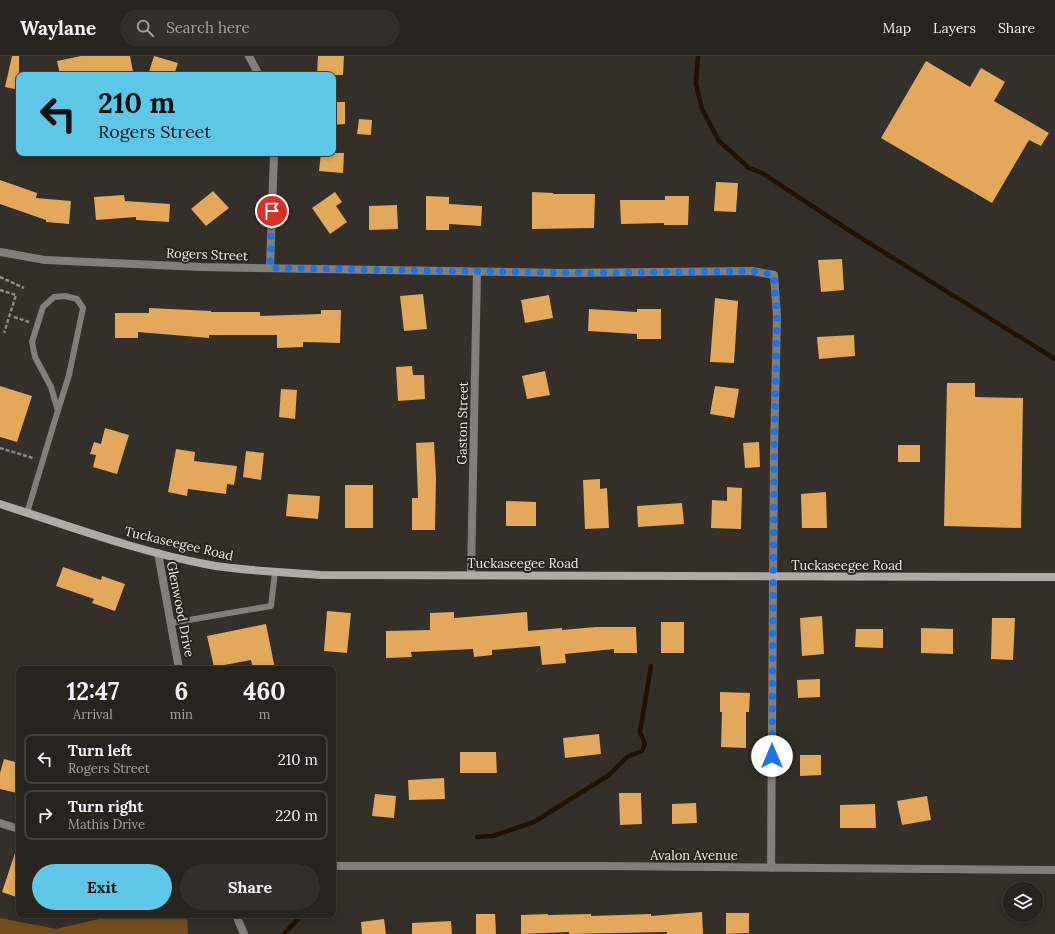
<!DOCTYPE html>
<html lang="en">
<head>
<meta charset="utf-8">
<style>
	body { margin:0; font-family:Lora,serif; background:#332f2b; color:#f1f3f6; height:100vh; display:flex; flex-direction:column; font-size:15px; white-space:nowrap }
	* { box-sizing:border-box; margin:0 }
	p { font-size:13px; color:#a4a4a4 }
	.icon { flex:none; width:22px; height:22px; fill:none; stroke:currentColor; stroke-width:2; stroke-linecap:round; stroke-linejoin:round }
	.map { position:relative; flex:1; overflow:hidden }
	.side { position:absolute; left:16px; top:610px; width:320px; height:252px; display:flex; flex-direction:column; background:#27231e; border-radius:8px; box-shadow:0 2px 6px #0003,0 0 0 1px #43403c }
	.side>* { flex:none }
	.top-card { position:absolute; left:16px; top:16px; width:320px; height:84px; border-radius:8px; box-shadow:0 2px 6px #0003,0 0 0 1px #43403c; background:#5dc7e8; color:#111; overflow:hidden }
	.buttons { position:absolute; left:1003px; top:826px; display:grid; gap:8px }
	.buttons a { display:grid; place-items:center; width:40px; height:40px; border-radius:50%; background:#27231e; box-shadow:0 2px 6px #0003,0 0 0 1px #43403c; font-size:20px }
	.pin { position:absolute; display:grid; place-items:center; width:34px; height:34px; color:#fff; margin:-17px; border:2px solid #fff; border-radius:50%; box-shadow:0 1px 4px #0007 }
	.me { position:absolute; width:44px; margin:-22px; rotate:0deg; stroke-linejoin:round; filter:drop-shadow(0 0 3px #0008) }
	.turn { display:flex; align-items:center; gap:14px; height:84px; padding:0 16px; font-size:18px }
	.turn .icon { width:52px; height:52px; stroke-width:2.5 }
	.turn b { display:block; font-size:28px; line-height:34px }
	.eta { display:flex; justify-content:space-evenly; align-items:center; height:68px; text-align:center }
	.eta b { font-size:24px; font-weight:700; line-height:28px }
	.primary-button { display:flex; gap:8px; margin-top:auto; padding:8px 16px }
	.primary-button a { flex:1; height:46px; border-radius:24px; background:#5dc7e8; color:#111; font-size:16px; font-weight:700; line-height:46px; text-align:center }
	.primary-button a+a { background:#332f2b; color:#f1f3f6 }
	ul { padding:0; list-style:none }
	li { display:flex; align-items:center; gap:12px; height:50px; margin:0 8px 6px; padding:0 8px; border:2px solid #43403c; border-radius:8px }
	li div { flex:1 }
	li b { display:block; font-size:15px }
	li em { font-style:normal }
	header { display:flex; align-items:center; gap:24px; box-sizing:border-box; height:56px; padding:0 20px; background:#27231e; border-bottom:1px solid #43403c }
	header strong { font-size:19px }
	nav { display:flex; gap:22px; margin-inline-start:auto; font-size:14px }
	.search { width:280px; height:36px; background:#332f2b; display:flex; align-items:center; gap:10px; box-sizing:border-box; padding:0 14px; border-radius:22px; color:#a4a4a4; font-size:15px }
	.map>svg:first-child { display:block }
	.green { fill:#734e1c }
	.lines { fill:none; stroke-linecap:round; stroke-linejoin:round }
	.stream { stroke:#210; stroke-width:4.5 }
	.building { fill:#e3a85c }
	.path { stroke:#8e8a84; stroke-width:2.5; stroke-dasharray:4 2; stroke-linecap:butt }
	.service { stroke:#827f7b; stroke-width:6 }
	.minor { stroke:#827f7b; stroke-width:8 }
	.tertiary { stroke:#827f7b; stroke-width:8 }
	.secondary { stroke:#b0aba6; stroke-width:8 }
	.route { stroke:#1a73e8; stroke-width:7; stroke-dasharray:0 12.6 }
	.labels { text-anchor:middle; stroke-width:4; stroke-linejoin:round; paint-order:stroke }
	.street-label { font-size:13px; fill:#eeeae6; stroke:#2a251f }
</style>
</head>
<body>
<header>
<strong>Waylane</strong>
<div class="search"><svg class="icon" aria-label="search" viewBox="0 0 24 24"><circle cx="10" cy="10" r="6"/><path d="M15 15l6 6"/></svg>Search here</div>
<nav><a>Map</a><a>Layers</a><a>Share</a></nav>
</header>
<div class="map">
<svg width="1055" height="878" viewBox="0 0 1055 878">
	<rect width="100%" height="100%" fill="#342f28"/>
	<path class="green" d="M102 859H187L188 878H0V862L56 873 99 863Z"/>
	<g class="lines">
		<path class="stream" d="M698 0 696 28 702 53 719 85 749 112 762 117 853 177 1055 303
			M477 781 493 780 534 766 609 719 627 701 642 695 645 688 640 676 651 610
			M284 878 302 859"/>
	</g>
	<path class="building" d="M12 0H19V34L5 31Z
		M81 0H130L133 16 121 19H60L57 5Z
		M154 0 178 7 174 19H148Z
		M318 0H344L343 19H317Z
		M926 5 970 31 981 12 1005 26 994 45 1049 77 1041 90 1029 84 992 147 881 82Z
		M333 46H345V68L333 69Z
		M359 63 372 64 371 79 357 78Z
		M321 97H344L343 117 319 115Z
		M0 124 37 137 36 142 71 145 69 168 46 166V164L0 148Z
		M716 126 738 127 736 156 714 155Z
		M213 135 229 152 206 170 191 153Z
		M335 136 342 146 336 150 347 166 330 178 312 152Z
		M532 136 553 137V138H595L594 172 532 173Z
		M124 139 125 145 170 148 169 166 136 164V161L96 164 94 141Z
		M426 140 449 141V148L482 150 481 170 449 168V174H426Z
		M665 140H689L688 169H664V167L621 168 620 144H665Z
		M397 149 398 173 369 174V150Z
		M842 203 844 234 821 236 818 204Z
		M423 238 427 273 404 275 400 240Z
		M549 239 553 262 525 267 521 244Z
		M715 242 738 245 734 307 710 306Z
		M149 252 211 255V256H260V260L321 258V254H341L340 287 303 286V291L277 292V279H209V282L138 276V282H115V257H149Z
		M589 253 637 256V253H661V283H637V278L588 275Z
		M854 279 855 300 819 303 817 281Z
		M412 310 413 319H424L425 343 398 345 396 311Z
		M545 315 550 339 527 343 522 320Z
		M947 327H975V341L1023 342 1021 472 944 470Z
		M0 330 32 340 17 386 0 381Z
		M715 330 739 333 734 362 710 358Z
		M281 333 297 334 295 363 279 361Z
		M105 372 129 379 117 418 93 411 96 399 90 398 94 386 101 388Z
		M434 386 436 422 435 474H412V442H418L416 387Z
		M759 386 760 411 745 412 743 387Z
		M898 389H920V406H898Z
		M176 393 195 396 194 405 237 410 234 429 227 428 226 438 188 433 187 440 168 436Z
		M246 395 264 397 261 424 243 421Z
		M600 423V433L607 432 609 472 585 473 583 424Z
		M345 429H373V472H345Z
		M727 431 742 432 741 473 711 472 712 444 727 445Z
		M826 436 827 472H802L801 438Z
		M288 438 320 440 318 463 286 460Z
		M506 445 536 446V470H506Z
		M682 447 684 468 638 471 637 450Z
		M63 511 101 524 102 520 125 528 115 555 92 547 94 543 56 530Z
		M327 555 351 557 347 597 324 595Z
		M454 556V562L527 556 528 575 562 572V574L596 571H636L637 597H614V593L565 598 566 607 542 609 540 590 492 594V599L474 601 473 593 411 596 412 601 386 602V575L430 574V557Z
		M822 560 824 598 802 600 800 562Z
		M992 562H1015L1013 604 991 603Z
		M661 566H684V597H661Z
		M266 568 275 613H253L251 604 214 611 207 580Z
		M921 572 953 573V598L921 597Z
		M856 573H883V592L855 591Z
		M820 623V641L798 642 797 624Z
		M720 636 750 637 749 656H746V692L721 691 722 656H720Z
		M599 678 601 698 565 702 563 682Z
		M460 696H496L497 717H460Z
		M800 699H821V719L800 720Z
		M4 703 19 707V730L17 737 0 733V717Z
		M444 722 445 743 409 744 408 724Z
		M619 737H641L642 768 620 769Z
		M375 738 396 740 394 762 372 760Z
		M927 740 931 764 902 769 897 745Z
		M696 747 697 767 672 768V748Z
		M875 748 876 772H840V749Z
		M17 791H19V842L2 836Z
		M702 856 703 878H667V876L569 878V876L521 878V859L548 858V859L591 858V860L651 858V860Z
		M726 857H749V877L726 878Z
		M476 858H495L496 878H476Z
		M384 863 386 878H362L361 866Z
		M451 865 452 878H412V867Z"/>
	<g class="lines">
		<path class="path" d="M0 221 24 232
			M0 234 16 239 4 277
			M14 261 29 266
			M0 392 33 402"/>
		<path class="service" d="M27 457 55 364 69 319 83 252 77 243 65 240 54 241 43 251 32 286 35 301 51 331 58 355
			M171 567 271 550 275 516"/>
		<path class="minor" d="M249 0 259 19
			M0 196 45 204 201 211 564 217 752 215 774 219 777 260 774 395 771 812
			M270 212 274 97
			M471 519 477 216
			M0 767 19 773
			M333 810H600L1055 814"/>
		<path class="tertiary" d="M158 497 179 613
			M236 859 244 878"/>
		<path class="secondary" d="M0 448C69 470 139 496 210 509 246 515 283 516 320 519L1055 521"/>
	</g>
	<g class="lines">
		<path class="route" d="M272 155 270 212 587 217 752 215 774 219 777 260 774 410 772 700"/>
	</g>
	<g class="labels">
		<g class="street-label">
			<text transform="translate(207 198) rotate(2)" y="5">Rogers Street</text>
			<text transform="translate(462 367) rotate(-89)" y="5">Gaston Street</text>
			<text transform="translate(179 487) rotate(13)" y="5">Tuckaseegee Road</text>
			<text x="523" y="512">Tuckaseegee Road</text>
			<text x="847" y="514">Tuckaseegee Road</text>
			<text transform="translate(181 553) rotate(79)" y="5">Glenwood Drive</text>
			<text x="694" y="804">Avalon Avenue</text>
		</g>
	</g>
</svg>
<div class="buttons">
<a><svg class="icon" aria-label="layers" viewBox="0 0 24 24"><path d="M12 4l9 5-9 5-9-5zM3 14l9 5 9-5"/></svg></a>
</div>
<div class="pin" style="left:272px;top:155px;background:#d93025"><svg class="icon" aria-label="arrive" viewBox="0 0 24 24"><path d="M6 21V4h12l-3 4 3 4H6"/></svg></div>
<svg class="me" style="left:772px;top:700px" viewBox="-20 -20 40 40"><circle r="19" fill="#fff"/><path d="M0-13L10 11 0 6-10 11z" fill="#1a73e8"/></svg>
<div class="top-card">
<div class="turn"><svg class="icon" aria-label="left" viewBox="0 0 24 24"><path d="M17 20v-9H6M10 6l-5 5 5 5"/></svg><div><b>210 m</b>Rogers Street</div></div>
</div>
<section class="side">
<div class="eta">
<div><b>12:47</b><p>Arrival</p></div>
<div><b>6</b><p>min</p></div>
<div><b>460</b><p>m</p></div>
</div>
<ul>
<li><svg class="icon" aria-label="left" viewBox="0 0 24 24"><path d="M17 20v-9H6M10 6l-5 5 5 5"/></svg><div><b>Turn left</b><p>Rogers Street</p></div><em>210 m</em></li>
<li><svg class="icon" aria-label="right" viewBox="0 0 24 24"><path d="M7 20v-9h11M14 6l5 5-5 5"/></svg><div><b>Turn right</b><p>Mathis Drive</p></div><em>220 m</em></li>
</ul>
<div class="primary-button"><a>Exit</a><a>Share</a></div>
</section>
</div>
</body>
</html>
